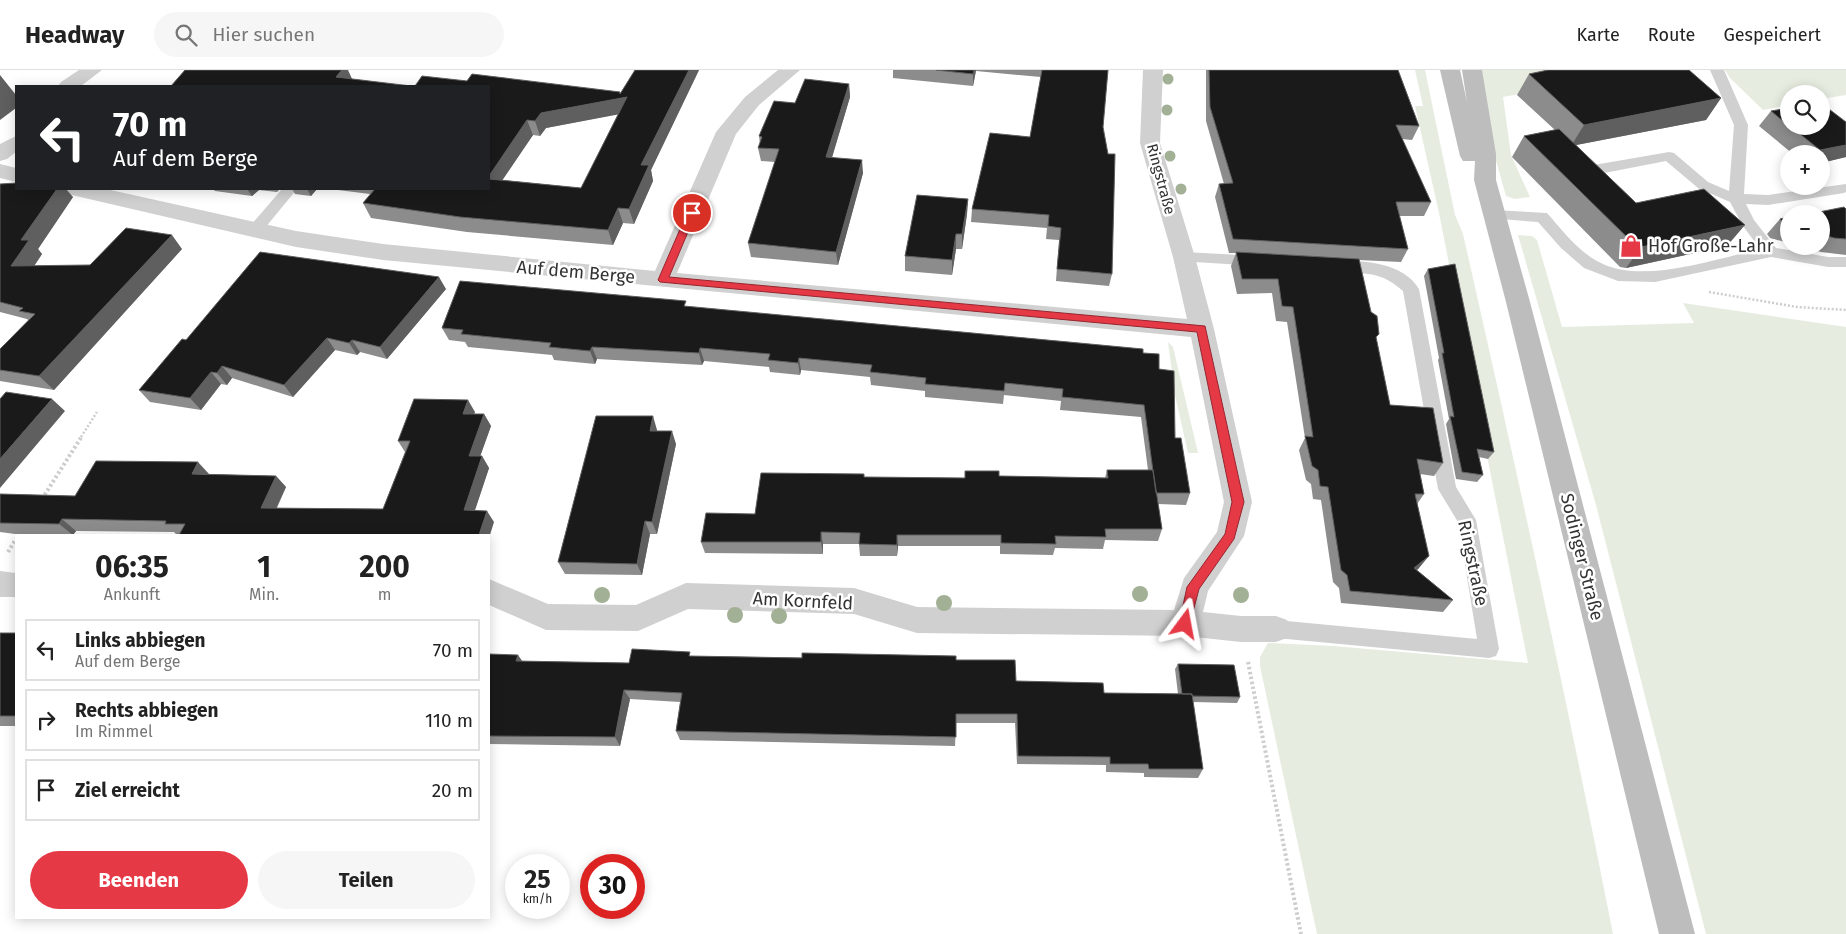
<!DOCTYPE html>
<html lang="de">
<head>
<meta charset="utf-8">
<style>
	body { margin:0; font-family:"Fira Sans",sans-serif; background:#f6f6f6; color:#222; height:100vh; display:flex; flex-direction:column; font-size:19px; white-space:nowrap }
	* { box-sizing:border-box; margin:0 }
	p { font-size:16px; color:#767676 }
	.icon { flex:none; width:28px; height:28px; fill:none; stroke:currentColor; stroke-width:2; stroke-linecap:round; stroke-linejoin:round }
	.map { position:relative; flex:1; overflow:hidden }
	.drawer { position:absolute; left:15px; top:464px; width:475px; height:385px; display:flex; flex-direction:column; background:#fff; border-radius:0px; box-shadow:0 2px 12px #0003 }
	.drawer>* { flex:none }
	.top-card { position:absolute; left:15px; top:15px; width:475px; height:105px; border-radius:0px; box-shadow:0 2px 12px #0003; background:#202124; color:#fff; overflow:hidden }
	.tools { position:absolute; left:1780px; top:15px; display:grid; gap:10px }
	.tools a { display:grid; place-items:center; width:50px; height:50px; border-radius:50%; background:#fff; box-shadow:0 2px 12px #0003; font-size:25px }
	.speed { position:absolute; left:505px; top:784px; display:flex; gap:10px; font-size:25px; font-weight:700; text-align:center }
	.speed>* { display:grid; place-content:center; width:65px; height:65px; border-radius:50%; background:#fff; box-shadow:0 2px 12px #0003; line-height:1 }
	.speed small { font-size:12px; font-weight:400 }
	.speed .limit { border:8px solid #d22; background:#fff; color:#111 }
	.pin { position:absolute; display:grid; place-items:center; width:42px; height:42px; color:#fff; margin:-21px; border:2px solid #fff; border-radius:50%; box-shadow:0 1px 5px #0007 }
	.me { position:absolute; width:55px; margin:-28px; rotate:13deg; stroke-linejoin:round; filter:drop-shadow(0 0 4px #0008) }
	.turn { display:flex; align-items:center; gap:18px; height:105px; padding:0 15px; font-size:22px }
	.turn .icon { width:65px; height:65px; stroke-width:2.5 }
	.turn b { display:block; font-size:35px; line-height:42px }
	.eta { display:flex; justify-content:space-evenly; align-items:center; height:85px; text-align:center }
	.eta b { font-size:30px; font-weight:700; line-height:35px }
	.cta { display:flex; gap:10px; margin-top:auto; padding:10px 15px }
	.cta a { flex:1; height:58px; border-radius:30px; background:#e63946; color:#fff; font-size:20px; font-weight:700; line-height:58px; text-align:center }
	.cta a+a { background:#f6f6f6; color:#222 }
	ul { padding:0; list-style:none }
	li { display:flex; align-items:center; gap:15px; height:62px; margin:0 10px 8px; padding:0 5px; border:2px solid #e0e0e0; border-radius:0px }
	li div { flex:1 }
	li b { display:block; font-size:19px }
	li em { font-style:normal }
	header { display:flex; align-items:center; gap:30px; box-sizing:border-box; height:70px; padding:0 25px; background:#fff; border-bottom:1px solid #e0e0e0 }
	header strong { font-size:24px }
	nav { display:flex; gap:28px; margin-inline-start:auto; font-size:18px }
	.search { width:350px; height:45px; background:#f6f6f6; display:flex; align-items:center; gap:12px; box-sizing:border-box; padding:0 18px; border-radius:28px; color:#767676; font-size:19px }
	.map>svg:first-child { display:block }
	.green { fill:#e6ecdf }
	.lines { fill:none; stroke-linecap:round; stroke-linejoin:round }
	.path-far1 { stroke:#cdcdcd; stroke-width:2.5; stroke-dasharray:2 2; stroke-linecap:butt }
	.path { stroke:#cdcdcd; stroke-width:4; stroke-dasharray:2.5 2.5; stroke-linecap:butt }
	.lane { fill:#d0d0d0; fill-rule:evenodd }
	.street { fill:#d0d0d0; fill-rule:evenodd }
	.secondary { fill:#bdbdbd; fill-rule:evenodd }
	.tree { fill:#a2b095 }
	.wall { fill:#8c8c8c; fill-rule:evenodd }
	.shaded-wall { fill:#5f5f5f }
	.building { fill:#1a1a1a; stroke:#5f5f5f }
	.route { fill:#e63946; stroke:#96252e }
	.labels { text-anchor:middle; stroke-width:5; stroke-linejoin:round; paint-order:stroke }
	.far-street-label { font-size:15px; fill:#333; stroke:#fff }
	.poi-label { font-size:18px; fill:#333; stroke:#fff; text-anchor:start }
	.street-label { font-size:18px; fill:#333; stroke:#fff }
</style>
</head>
<body>
<header>
<strong>Headway</strong>
<div class="search"><svg class="icon" aria-label="search" viewBox="0 0 24 24"><circle cx="10" cy="10" r="6"/><path d="M15 15l6 6"/></svg>Hier suchen</div>
<nav><a>Karte</a><a>Route</a><a>Gespeichert</a></nav>
</header>
<div class="map">
<svg width="1846" height="864" viewBox="0 0 1846 864">
	<rect width="100%" height="100%" fill="#fff"/>
	<path class="green" d="M1415 0H1425L1455 145 1463 164C1516 397 1567 630 1613 864H1317L1260 596V587L1268 573 1333 576 1528 593 1439 143 1415 36H1423Z
		M1477 0H1648L1503 27 1511 85 1530 127 1515 129 1506 126 1488 62Z
		M1725 0H1846V25L1821 29V24H1789V35L1763 40 1730 8Z
		M1518 165 1532 166 1537 170 1562 257 1694 253 1683 233 1846 257V864H1706L1596 435Z
		M1168 272 1173 277 1198 383H1188L1175 325Z"/>
	<g class="lines">
		<path class="path-far1" d="M1709 222 1797 237 1846 240
			M81 367 97 342"/>
		<path class="path" d="M42 429 82 366
			M8 482 16 469
			M1248 592 1301 864"/>
		<path class="lane" d="M1710 0H1724L1748 55 1744 124 1768 125 1846 114V122L1844 123 1768 135 1746 134 1754 150 1776 178 1828 187H1846V197H1828L1771 187 1655 212 1618 211 1584 198 1561 178 1538 152 1488 148 1485 145 1488 142 1493 140 1547 143C1562 160 1577 180 1597 191 1639 216 1715 189 1760 179L1743 156 1730 132 1698 118 1666 91 1594 105 1587 100 1594 95 1669 82 1674 83 1708 112 1729 121 1734 55Z
			M282 119H297L260 164H250L247 160 250 156Z
			M1184 182 1259 186 1265 187 1267 191 1265 195 1259 196 1178 191 1176 187 1178 183Z
			M1336 190C1364 191 1403 192 1419 219L1456 417 1476 450 1499 579 1496 586 1489 588 1276 568 1269 565 1266 559 1269 553 1276 550 1477 569 1458 452 1438 419 1403 221C1375 196 1362 208 1330 199L1328 195 1330 191Z"/>
		<path class="street" d="M79 0H102L81 16H58L61 12Z
			M778 0H800L759 35 736 64 677 203 1187 249 1173 187 1140 73 1143 0H1163L1160 73 1195 187 1214 259 1252 432 1244 466 1208 521 1203 542 1241 546H1276L1287 550 1291 559 1287 568 1276 572H1241L1185 566 917 563 854 544 688 539 638 561 546 560 489 535V509L548 534 636 535 686 513 854 518 917 537 1174 540 1184 508 1217 462 1224 432 1191 267 383 190 296 177 76 126 68 124 65 119H106L296 161 383 174 655 201 716 62 745 27Z
			M16 66V82L7 89 0 91V74Z
			M0 94 16 98V112L0 108Z
			M0 501 16 503V527H0Z"/>
		<path class="secondary" d="M1440 0H1460L1467 32 1462 0H1482L1496 84V110L1530 232 1695 864H1659L1506 232 1474 110 1475 91H1463L1460 86Z"/>
	</g>
	<g class="tree">
		<circle cx="1168" cy="9" r="5.5"/>
		<circle cx="1167" cy="40" r="5.5"/>
		<circle cx="1170" cy="86" r="5.5"/>
		<circle cx="1181" cy="119" r="5.5"/>
		<circle cx="1140" cy="524" r="8"/>
		<circle cx="602" cy="525" r="8"/>
		<circle cx="1241" cy="525" r="8"/>
		<circle cx="944" cy="533" r="8"/>
		<circle cx="735" cy="545" r="8"/>
		<circle cx="779" cy="546" r="8"/>
	</g>
	<path class="wall" d="M635 0H699L651 100 653 111 634 154 623 153 613 175 467 162 371 148 363 133 370 124 330 119H489L467 11 621 24ZM618 44 581 118 502 110 533 65 540 66 546 58Z
		M893 0H1108L1103 57 1112 204 1109 216 1056 211 1059 170 1046 169 1047 158 971 152 972 139 1030 67 1041 7 976 1 973 16 893 8Z
		M1206 0H1398L1419 56 1412 70 1402 69 1431 132 1424 146H1399L1408 179 1401 192 1359 190 1390 335 1443 393 1434 406 1420 404 1424 424 1417 434 1419 498 1417 500 1453 530 1443 542 1341 533 1339 518 1333 512 1321 430 1313 429 1311 414 1306 410 1299 380 1305 368 1287 252 1276 251 1272 223 1237 224 1231 196 1236 183H1229L1215 127 1219 114H1224L1206 51Z
		M1529 4 1721 28 1706 50 1576 75 1636 133 1727 176 1626 198 1620 197 1512 87 1524 66 1555 60 1517 25Z
		M849 14 850 27 832 87 863 103 838 195 751 187 748 173 775 92 761 91 758 78 760 74 759 66 795 33Z
		M1789 38V56H1821L1846 52V87L1821 93V84H1793L1759 56 1771 41Z
		M0 114 73 127 38 179 42 184 34 196 90 195 182 179 54 320 0 311V279L28 250 27 249 0 242Z
		M213 119H280L277 122 259 120 252 126 215 121Z
		M292 119H317L311 126 295 124Z
		M968 129 967 144 962 179H956L952 205 905 201V186Z
		M1846 139V185L1821 182 1800 176H1821V144Z
		M1789 147V173L1770 168 1767 164 1780 149Z
		M1428 199 1494 382 1488 389 1479 387 1483 405 1477 412 1456 409 1446 354 1449 349 1438 290 1439 288 1424 206Z
		M446 219 387 289 360 282 357 285 335 280 293 327 232 308 227 315 221 314 201 340 150 332 139 320 186 270Z
		M687 237 1143 283 1159 299 1175 368 1190 423 1186 435 1158 434 1162 459 1158 471 1105 470 1103 479 1055 478 1053 485 1000 484V476H898L897 486H860L859 474H823V484L705 483 701 472 755 444 864 404V407L965 408V401L999 406 1105 408 1107 400H1148L1141 347 1060 340 1061 331 1004 325 1003 334 925 327V321L871 315 870 307 801 300 800 305 770 302 769 297 704 291 702 295 597 289 595 294 554 290 552 285 468 277 465 272 449 270 442 258Z
		M475 342 474 344H484L491 356 480 386H482L489 398 475 440 494 452 179 465H177L174 462 76 461 73 465 15 464 0 462V424L75 426 209 404 276 406 286 417 277 438 383 439 405 382 398 371Z
		M657 360V361L676 374 657 464H650L642 505 565 504 558 492Z
		M0 563H16V656H0Z
		M489 584 522 591 629 593 691 586 956 590 1016 611 1104 623 1178 624 1175 599 1178 594 1240 627 1237 633 1193 632 1203 699 1198 708 1144 707V703L1106 702V695L1017 694 1015 653H956L955 676 680 670 676 661 680 632 630 629 620 676 489 674Z"/>
	<path class="shaded-wall" d="M342 0H348L353 11 336 7Z
		M689 0H699L651 100 653 111 634 154 629 139 641 95Z
		M974 0H976L973 16V4Z
		M0 5 16 25V38L0 50Z
		M849 14 850 27 828 101 826 87Z
		M627 27 631 42 546 58 540 66 535 51 541 43Z
		M1721 28 1706 50 1571 76 1584 55Z
		M527 50 533 65 493 124 489 114V106Z
		M1846 75V87L1821 93V84H1818L1820 80Z
		M862 90 863 103 838 195 836 182Z
		M57 119H66L73 127 38 179 42 184 25 210 11 196 21 170Z
		M247 119H258L259 120 252 126Z
		M307 119H317L311 126Z
		M968 129 967 144 962 179V164Z
		M618 138 623 153 613 175 608 160Z
		M1745 155 1727 176 1626 198 1641 177Z
		M956 164V179L952 205V190Z
		M172 165 182 179 54 320 39 306Z
		M439 207 446 219 387 289 380 277Z
		M327 268 335 280 293 327 284 315Z
		M352 270 360 282 357 285 349 273Z
		M592 277 597 289 595 294 590 281Z
		M700 278 704 291 702 295 699 283Z
		M799 288 801 300 800 305 798 293Z
		M222 296 232 308 227 315 217 303Z
		M211 302 221 314 201 340 190 328Z
		M52 329 65 341 0 418V389Z
		M468 330 475 342 470 356 463 344Z
		M484 344 491 356 476 398 469 386Z
		M653 346 657 360 655 374 650 361Z
		M672 361 676 374 657 464 652 452Z
		M482 386 489 398 471 452 464 440Z
		M198 392 209 404H192Z
		M276 406 286 417 271 449 261 438Z
		M487 441 494 452 489 468V465H479Z
		M62 449 76 461 73 465 59 454Z
		M645 451 650 464 642 505 637 494Z
		M821 462 823 474V484L821 472Z
		M897 465 898 476 897 486Z
		M1429 486 1419 498 1405 511 1414 498Z
		M518 585 525 595 516 591Z
		M624 620 630 629 620 676 615 667Z"/>
	<path class="building" d="M185 0H342L336 7 411 16H171Z
		M635 0H689L641 95H649L629 139 618 138 608 160 460 147 363 133 375 119H489V109L581 118 627 27 541 43 535 51 527 50 489 106V16H415L422 6 467 11 472 4 620 22V24Z
		M936 0H974L973 4Z
		M1042 0H1108L1103 57 1108 84H1115L1112 204 1057 199 1061 158 1048 156 1049 145 972 139 990 63 1030 67Z
		M1209 0H1398L1419 56 1396 55 1431 132H1396L1408 179 1233 169 1219 114 1233 113 1210 37Z
		M1548 0H1689L1721 28 1584 55 1529 4Z
		M805 9 849 14 826 87 862 90 836 182 748 173 779 79 758 78 762 67 759 66 774 31 795 33Z
		M1821 33 1846 52V75L1820 80 1790 56H1821Z
		M1789 38V56L1771 41Z
		M1559 59 1636 133 1704 119 1745 155 1641 177 1636 176 1524 66Z
		M16 113V119H57L21 170H29L11 196 90 195 126 158 172 165 39 306 0 300V279L35 244 19 241 23 238 0 232V114Z
		M917 125 968 129 962 164H956L952 190 905 186Z
		M1844 137 1846 139V169L1834 168 1821 164V144H1809Z
		M1789 147V154L1783 153 1780 149Z
		M260 182 439 207 380 277 352 270 349 273 327 268 284 315 222 296 217 303 211 302 190 328 139 320 182 269 186 270Z
		M1236 182 1359 189 1371 242 1377 246 1379 264 1376 267 1390 335 1433 338 1443 393 1417 389 1424 424H1415L1429 486 1414 498 1453 530 1350 521 1347 505 1341 500 1328 417 1320 416 1318 400 1312 396 1305 366 1313 367 1293 237 1282 236 1278 209H1242Z
		M1455 194 1494 382 1477 379 1483 405 1462 402 1450 346 1454 347 1442 283H1444L1428 199Z
		M460 211 686 231 684 236 1143 279V283L1159 284V299L1174 301 1175 368H1181L1190 423H1156L1144 335 1062 327 1063 319 1005 313 1004 321 925 314 926 308 870 302 872 295 799 288 798 293 768 290 770 284 700 278 699 283 592 277 590 281 549 277 551 273 461 264 463 260 442 258Z
		M6 322 52 329 0 389V329Z
		M414 329 468 330 463 344H484L469 386H482L464 440 487 441 479 465H179L185 454H165L166 451 62 449 59 454 0 453V424L75 426 96 391 198 392 192 404 276 406 261 438 383 439 410 371H398Z
		M596 346H653L650 361H672L652 452 645 451 637 494 558 492Z
		M1107 400H1153L1162 459H1105L1106 467 1055 466 1056 474 1001 473V465H897V475L859 474 860 463 821 462V472H701L706 443 755 444 761 403 864 404V407L965 408V401H999V406L1108 408Z
		M0 563H16V646H0Z
		M632 579 690 582 689 586 802 588V583L956 586V590H1015L1016 611 1103 613 1104 623 1192 624 1203 699H1149L1148 694H1110V687L1018 686 1017 644H956V667L676 661 682 623 624 620 615 667 489 666V584L518 585 516 591 629 593Z
		M1178 594 1234 595 1240 627 1192 626V624H1182Z"/>
	<path class="route" d="M692 140 696 143 669 207 1205 256 1244 432 1234 469 1199 519 1189 557 1185 559 1179 554 1187 517 1225 464 1232 432 1197 262 660 212 658 210 687 143Z"/>
	<defs>
		<symbol id="shop-bare" viewBox="-9 -9 18 18"><path d="M-5-2.5h2.3a2.7 3.5 0 0 1 5.4 0H5L5.5 6h-11ZM-1.5-2.5h3a1.5 2.3 0 0 0-3 0Z" fill="#e63946" stroke="#fff" stroke-width="2.5" paint-order="stroke"/></symbol>
	</defs>
	<g fill-rule="evenodd">
		<use href="#shop-bare" x="1615" y="160" width="32" height="32"/>
	</g>
	<g class="labels">
		<g class="far-street-label">
			<text transform="translate(1161 109) rotate(75)" y="5">Ringstraße</text>
		</g>
		<g class="poi-label">
			<text x="1648" y="182">Hof Große-Lahr</text>
		</g>
		<g class="street-label">
			<text transform="translate(576 202) rotate(5)" y="6">Auf dem Berge</text>
			<text transform="translate(1582 487) rotate(76)" y="6">Sodinger Straße</text>
			<text transform="translate(1473 493) rotate(78)" y="6">Ringstraße</text>
			<text transform="translate(803 531) rotate(3)" y="6">Am Kornfeld</text>
		</g>
	</g>
</svg>
<div class="tools">
<a><svg class="icon" aria-label="search" viewBox="0 0 24 24"><circle cx="10" cy="10" r="6"/><path d="M15 15l6 6"/></svg></a>
<a>+</a>
<a>−</a>
</div>
<div class="speed"><div>25<small>km/h</small></div><div class="limit">30</div></div>
<div class="pin" style="left:692px;top:143px;background:#d93025"><svg class="icon" aria-label="arrive" viewBox="0 0 24 24"><path d="M6 21V4h12l-3 4 3 4H6"/></svg></div>
<svg class="me" style="left:1185px;top:554px" viewBox="-20 -20 40 40"><path d="M0-17L14 15 0 8-14 15z" fill="#e63946" stroke="#fff" stroke-width="4"/></svg>
<div class="top-card">
<div class="turn"><svg class="icon" aria-label="left" viewBox="0 0 24 24"><path d="M17 20v-9H6M10 6l-5 5 5 5"/></svg><div><b>70 m</b>Auf dem Berge</div></div>
</div>
<section class="drawer">
<div class="eta">
<div><b>06:35</b><p>Ankunft</p></div>
<div><b>1</b><p>Min.</p></div>
<div><b>200</b><p>m</p></div>
</div>
<ul>
<li><svg class="icon" aria-label="left" viewBox="0 0 24 24"><path d="M17 20v-9H6M10 6l-5 5 5 5"/></svg><div><b>Links abbiegen</b><p>Auf dem Berge</p></div><em>70 m</em></li>
<li><svg class="icon" aria-label="right" viewBox="0 0 24 24"><path d="M7 20v-9h11M14 6l5 5-5 5"/></svg><div><b>Rechts abbiegen</b><p>Im Rimmel</p></div><em>110 m</em></li>
<li><svg class="icon" aria-label="arrive" viewBox="0 0 24 24"><path d="M6 21V4h12l-3 4 3 4H6"/></svg><div><b>Ziel erreicht</b></div><em>20 m</em></li>
</ul>
<div class="cta"><a>Beenden</a><a>Teilen</a></div>
</section>
</div>
</body>
</html>
